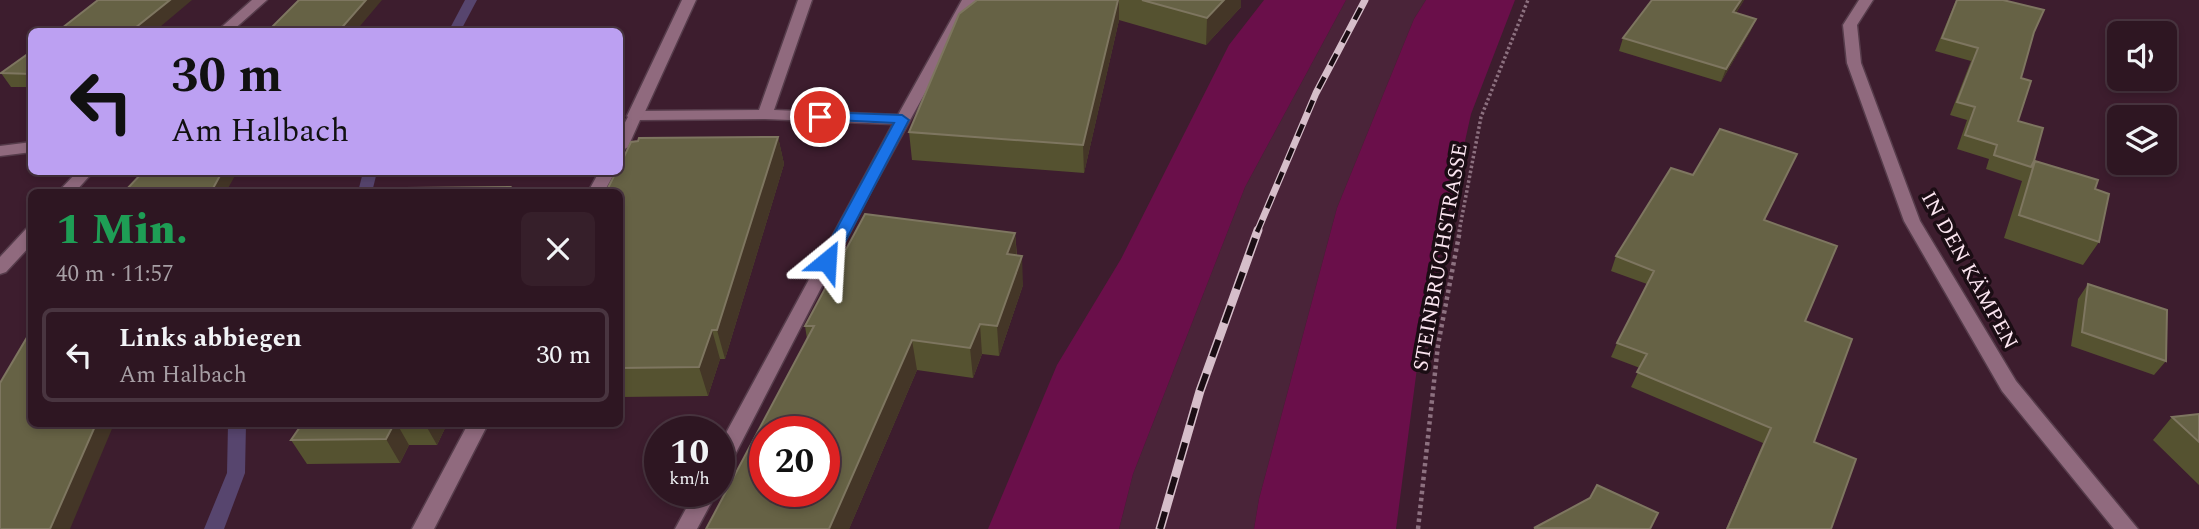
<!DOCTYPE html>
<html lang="de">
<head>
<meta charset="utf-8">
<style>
	body { margin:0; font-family:Spectral,serif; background:#361f2a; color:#f1f3f6; height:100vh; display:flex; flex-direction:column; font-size:26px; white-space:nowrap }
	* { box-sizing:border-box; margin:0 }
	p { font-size:23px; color:#a79fa5 }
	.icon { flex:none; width:38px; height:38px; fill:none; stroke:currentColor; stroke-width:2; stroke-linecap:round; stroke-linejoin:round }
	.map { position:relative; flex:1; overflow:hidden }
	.sheet { position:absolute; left:28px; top:189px; width:595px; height:238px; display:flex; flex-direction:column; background:#2e1622; border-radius:10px; box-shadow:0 4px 10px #0003,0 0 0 2px #493540 }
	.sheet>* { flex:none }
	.banner { position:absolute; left:28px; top:28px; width:595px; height:147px; border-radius:10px; box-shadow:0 4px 10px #0003,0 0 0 2px #493540; background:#bca0f2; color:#111; overflow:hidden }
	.controls { position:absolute; left:2107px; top:21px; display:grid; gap:14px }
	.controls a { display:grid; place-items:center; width:70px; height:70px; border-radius:10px; background:#2e1622; box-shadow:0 4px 10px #0003,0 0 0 2px #493540; font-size:35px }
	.speed { position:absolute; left:644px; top:416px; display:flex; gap:14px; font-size:35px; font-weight:700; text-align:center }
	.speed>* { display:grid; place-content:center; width:91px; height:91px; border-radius:50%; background:#2e1622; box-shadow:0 4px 10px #0003,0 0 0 2px #493540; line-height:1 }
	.speed small { font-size:18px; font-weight:400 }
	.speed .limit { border:10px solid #d22; background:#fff; color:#111 }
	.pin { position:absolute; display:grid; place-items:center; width:60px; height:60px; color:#fff; margin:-30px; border:4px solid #fff; border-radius:50%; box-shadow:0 2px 7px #0007 }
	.me { position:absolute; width:77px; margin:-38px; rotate:27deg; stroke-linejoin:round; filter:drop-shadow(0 0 5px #0008) }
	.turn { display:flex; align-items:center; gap:24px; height:147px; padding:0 28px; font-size:32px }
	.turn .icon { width:91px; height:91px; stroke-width:2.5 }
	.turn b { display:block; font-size:49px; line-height:60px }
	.round { display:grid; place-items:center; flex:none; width:74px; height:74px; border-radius:10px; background:#361f2a }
	.head { display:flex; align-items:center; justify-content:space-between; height:119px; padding:0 28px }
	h1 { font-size:42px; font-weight:800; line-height:52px; color:#1e9e55 }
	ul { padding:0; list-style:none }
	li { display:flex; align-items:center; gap:21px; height:94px; margin:0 14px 10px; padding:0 14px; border:4px solid #493540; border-radius:10px }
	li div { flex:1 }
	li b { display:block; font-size:26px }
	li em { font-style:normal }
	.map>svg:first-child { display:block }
	.built { fill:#4a2439 }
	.green { fill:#6a0f4a }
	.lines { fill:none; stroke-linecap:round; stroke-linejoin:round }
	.stream { fill:#57456e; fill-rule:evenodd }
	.service-casing { stroke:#563c4b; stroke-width:3 }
	.minor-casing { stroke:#563c4b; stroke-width:3 }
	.path-far1 { stroke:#8d7180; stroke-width:3.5; stroke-dasharray:2.5 2.5; stroke-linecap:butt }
	.path { stroke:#8d7180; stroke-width:4.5; stroke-dasharray:3.5 3.5; stroke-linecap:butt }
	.service { fill:#906a7e; fill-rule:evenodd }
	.minor { fill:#906a7e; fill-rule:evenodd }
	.rail-far1-casing { stroke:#d6beca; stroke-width:7 }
	.rail-casing { stroke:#d6beca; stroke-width:9 }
	.rail-far1 { stroke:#1b0d14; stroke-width:4.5; stroke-dasharray:13; stroke-linecap:butt }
	.rail { stroke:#1b0d14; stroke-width:6; stroke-dasharray:18; stroke-linecap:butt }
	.wall { fill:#555230 }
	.shaded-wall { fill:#443627 }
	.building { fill:#666245; stroke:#7e7660; stroke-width:2; fill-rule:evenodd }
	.route { fill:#1a73e8; stroke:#114b97; stroke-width:2 }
	.labels { text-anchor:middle; stroke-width:7; stroke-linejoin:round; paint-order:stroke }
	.street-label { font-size:21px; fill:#fbe5f0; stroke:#1b0d14 }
</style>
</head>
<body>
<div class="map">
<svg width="2199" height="529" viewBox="0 0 2199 529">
	<rect width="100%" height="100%" fill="#3d1d2e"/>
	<path class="built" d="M1346 0H1426L1414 19 1337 208 1259 499 1254 529H1119L1133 474 1245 187Z"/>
	<path class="green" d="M1264 0H1346L1245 187 1133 474 1119 529H988L1057 365 1121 259 1229 45Z
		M1426 0H1515L1471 114 1420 345 1396 529H1254L1259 499 1337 208 1414 19Z"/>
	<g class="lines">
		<path class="stream" d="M465 0H477L460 32H448Z
			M363 172H377L372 192H358Z
			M228 424H246L245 473 224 529H204L227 473Z"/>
		<defs>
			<path id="service" d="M798 0H812L774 110 898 115 962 0H976L870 193 726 472 719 474V446L893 124 765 119 640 120 628 147 620 152V132L630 113 635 111 759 110Z
				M599 172H615L604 192H588Z
				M468 424H488L434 529H412Z
				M695 492H717L697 529H675Z"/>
			<path id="minor" d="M252 0H267L231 32H216Z
				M682 0H696L643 116 635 121 630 119 627 116Z
				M1859 0H1873L1857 25 1861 63 1920 221 2016 381 2138 529H2114L2002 391 1904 221 1847 63 1843 25Z
				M32 142V152L0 156V146Z
				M77 172H93L75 192H58Z
				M32 228V244L6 272 0 274V257L26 229Z"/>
		</defs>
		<use href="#service" class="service-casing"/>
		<use href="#minor" class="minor-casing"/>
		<path class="path-far1" d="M1459 232 1481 117 1528 0"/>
		<path class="path" d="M1418 529 1438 345 1460 230"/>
		<use href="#service" class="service"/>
		<use href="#minor" class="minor"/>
		<defs>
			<path id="rail-far1" d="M1257 232 1316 93 1365 0"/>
			<path id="rail" d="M1160 529 1200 391 1258 230"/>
		</defs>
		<use href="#rail-far1" class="rail-far1-casing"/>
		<use href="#rail" class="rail-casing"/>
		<use href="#rail-far1" class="rail-far1"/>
		<use href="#rail" class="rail"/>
	</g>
	<path class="wall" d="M977 0H1241V7L1206 45 1119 20 1084 173 912 160 909 132Z
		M1652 0H1744L1736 13 1756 19 1750 32 1721 82 1619 51 1623 38Z
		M1956 0H2003L2034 32 2021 78 2018 121 2034 161 2095 189 2099 242 2083 265 2004 238 2022 181 1986 169 1989 159 1957 149 1967 120 1950 115 1971 61 1935 51Z
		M32 51V87H11L1 73Z
		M778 137 784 164 725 359H720L708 396 620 397V192Z
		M1764 221 1805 321 1814 442 1831 529H1726L1763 443 1631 387 1640 368 1611 357 1617 343 1647 284 1611 271 1616 256Z
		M1015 233 1017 255 1023 285 999 356 982 354 973 378 917 370 849 529H706L807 339 805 326Z
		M2088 284 2166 361 2154 375 2071 346 2078 299Z
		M2199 414V485L2153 440 2172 417Z
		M302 424H447L437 445H409L400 463 307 464 291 440Z"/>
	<path class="shaded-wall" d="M170 0H192L154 32H130Z
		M366 0H382L355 32H338Z
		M1118 0H1119V20L1084 173 1083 145Z
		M1224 0H1241V7L1206 45 1207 18Z
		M1741 0H1744L1728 25 1733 12Z
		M1756 19 1750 32 1721 82 1726 69Z
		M778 137 784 164 725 359 717 330Z
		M222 172H237L226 192H211Z
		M1015 233 1017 262 1007 254Z
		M1022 256 1023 285 999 356 997 326Z
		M980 324 982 354 973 378 970 348Z
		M712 330 720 359 708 396 699 367Z
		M912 340 917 370 849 529H829Z
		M96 424H114L70 529H50Z
		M394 424H397L409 445 400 463 386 439Z
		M425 424H447L437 445Z"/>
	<path class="building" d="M98 0H170L130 32H57Z
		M299 0H366L338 32H267Z
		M977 0H1118L1083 145 909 132 959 14Z
		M1142 0H1224L1207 18Z
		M1652 0H1741L1733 12 1756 19 1726 69 1623 38Z
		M1957 0H2003L2044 10 2034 32 2021 78 2031 81 2018 121 2043 128 2034 161 2031 167 1994 155 1997 145 1965 135 1975 107 1957 102 1978 48 1942 38Z
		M32 51V74L1 73Z
		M1720 129 1797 154 1764 220 1837 246 1805 321 1852 339 1814 442 1856 459 1831 529H1727L1771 428 1637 372 1647 354 1617 343 1654 271 1616 256 1671 168 1693 175Z
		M778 137 717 330H712L699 367 620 368V192H606L616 172H620V165L631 142 638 141 639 138Z
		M2035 161 2098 180 2095 189 2109 194 2099 242 2019 215Z
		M143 172H222L211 192H124Z
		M510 187 506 192H403L406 188Z
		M865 214 1015 233 1007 254 1022 256 997 326 980 324 970 348 912 340 829 529H706L814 326H805ZM765 432H824V492H765Z
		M2088 284 2167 310 2166 361 2082 332Z
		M32 329V424H96L50 529H0V383Z
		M2199 414V442L2172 417Z
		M302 424H394L386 439 291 440Z
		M1597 485 1658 513 1650 529 1534 528 1590 498Z"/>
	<path class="route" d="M820 112 902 115 909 120 835 261 827 266 819 261 894 123 815 119 813 117Z"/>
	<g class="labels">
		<g class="street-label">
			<text transform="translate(1440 257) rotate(-80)" y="7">STEINBRUCHSTRASSE</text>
			<text transform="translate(1970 270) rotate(61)" y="7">IN DEN KÄMPEN</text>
		</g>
	</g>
</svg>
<div class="controls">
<a><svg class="icon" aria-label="sound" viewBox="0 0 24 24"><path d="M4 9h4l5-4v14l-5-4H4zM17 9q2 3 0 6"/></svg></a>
<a><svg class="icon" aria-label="layers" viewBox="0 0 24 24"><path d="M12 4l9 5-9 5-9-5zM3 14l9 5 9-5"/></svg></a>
</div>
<div class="speed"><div>10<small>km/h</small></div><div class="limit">20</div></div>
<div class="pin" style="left:820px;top:117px;background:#d93025"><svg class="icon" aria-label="arrive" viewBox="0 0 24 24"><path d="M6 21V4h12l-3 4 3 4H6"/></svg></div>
<svg class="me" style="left:827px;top:261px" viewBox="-20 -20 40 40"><path d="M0-17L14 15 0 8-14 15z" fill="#1a73e8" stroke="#fff" stroke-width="4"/></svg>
<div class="banner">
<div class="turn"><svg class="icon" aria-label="left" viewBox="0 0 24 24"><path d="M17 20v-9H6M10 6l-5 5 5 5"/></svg><div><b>30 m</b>Am Halbach</div></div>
</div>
<section class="sheet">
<div class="head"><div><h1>1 Min.</h1><p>40 m · 11:57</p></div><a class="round"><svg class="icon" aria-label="close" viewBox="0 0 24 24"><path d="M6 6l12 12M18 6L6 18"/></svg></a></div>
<ul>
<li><svg class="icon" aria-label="left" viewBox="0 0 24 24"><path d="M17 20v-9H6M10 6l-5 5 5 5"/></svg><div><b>Links abbiegen</b><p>Am Halbach</p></div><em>30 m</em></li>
</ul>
</section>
</div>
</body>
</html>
